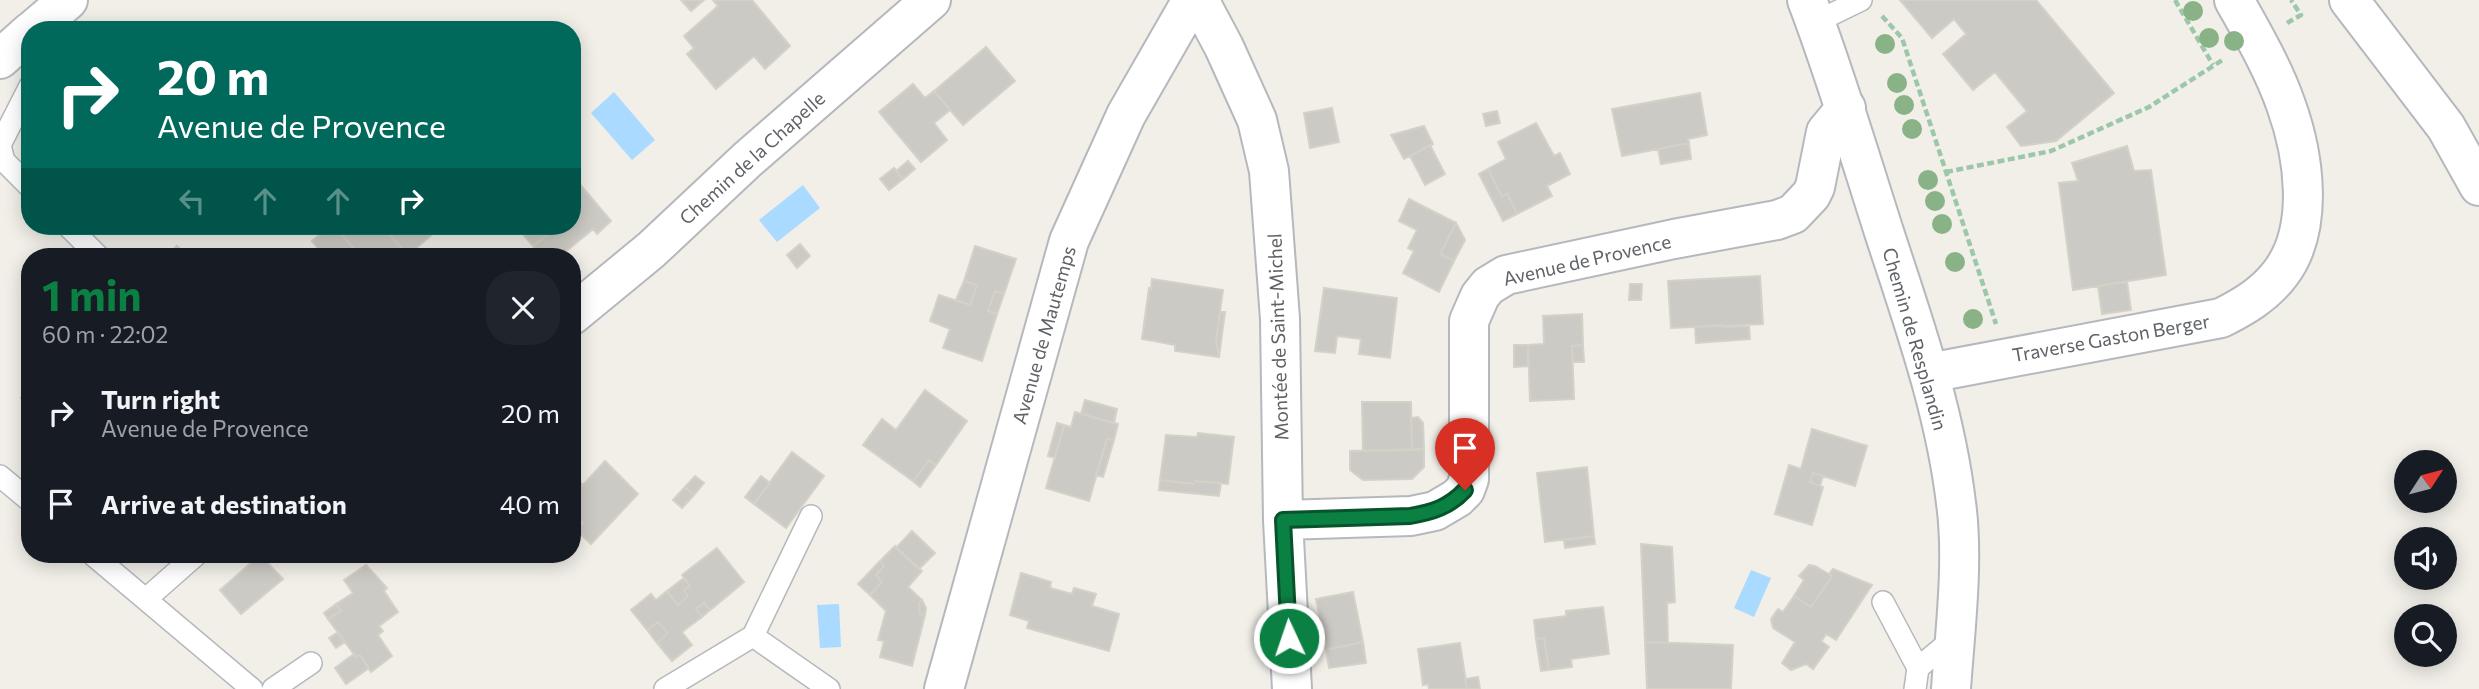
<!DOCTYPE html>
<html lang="en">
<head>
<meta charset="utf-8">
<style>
	body { margin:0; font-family:Commissioner,sans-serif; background:#20242c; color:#f1f3f6; height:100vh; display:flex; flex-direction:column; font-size:26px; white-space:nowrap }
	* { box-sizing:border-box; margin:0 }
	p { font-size:23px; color:#9ea1a6 }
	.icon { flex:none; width:38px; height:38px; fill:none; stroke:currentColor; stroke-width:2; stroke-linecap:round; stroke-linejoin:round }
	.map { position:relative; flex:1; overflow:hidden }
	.sheet { position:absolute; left:21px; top:248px; width:560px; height:315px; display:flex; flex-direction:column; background:#171b24; border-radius:28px; box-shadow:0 4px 18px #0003 }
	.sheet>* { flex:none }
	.top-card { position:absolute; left:21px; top:21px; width:560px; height:214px; border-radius:28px; box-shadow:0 4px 18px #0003; background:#00695c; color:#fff; overflow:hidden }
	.needle { width:46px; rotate:54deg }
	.tools { position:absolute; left:2394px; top:450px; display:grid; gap:14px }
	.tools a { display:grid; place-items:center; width:63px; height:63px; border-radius:50%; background:#171b24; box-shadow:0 4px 18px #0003; font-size:35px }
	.pin { position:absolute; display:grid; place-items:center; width:60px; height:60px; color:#fff; margin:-72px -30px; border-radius:50% 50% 50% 0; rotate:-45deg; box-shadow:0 0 7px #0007 }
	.pin .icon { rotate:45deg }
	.me { position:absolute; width:77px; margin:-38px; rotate:357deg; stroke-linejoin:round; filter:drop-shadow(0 0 5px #0008) }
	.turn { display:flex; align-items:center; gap:24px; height:147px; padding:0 21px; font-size:32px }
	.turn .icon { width:91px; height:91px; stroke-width:2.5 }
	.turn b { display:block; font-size:49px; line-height:60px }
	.lanes { display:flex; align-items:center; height:66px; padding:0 21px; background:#0003; justify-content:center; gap:35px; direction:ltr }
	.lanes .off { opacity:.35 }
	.round { display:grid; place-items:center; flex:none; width:74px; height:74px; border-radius:28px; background:#20242c }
	.head { display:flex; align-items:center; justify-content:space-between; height:119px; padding:0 21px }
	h1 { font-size:42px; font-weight:700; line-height:52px; color:#0b8043 }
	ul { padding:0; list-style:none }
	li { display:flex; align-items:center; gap:21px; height:91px; padding:0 21px }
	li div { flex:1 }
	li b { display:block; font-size:26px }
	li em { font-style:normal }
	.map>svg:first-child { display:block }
	.water { fill:#aadaff }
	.building { fill:#cccac5; stroke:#d6d1c6; stroke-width:2 }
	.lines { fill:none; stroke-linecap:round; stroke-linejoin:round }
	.service-casing { stroke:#b5b8bc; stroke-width:24 }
	.minor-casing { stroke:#b5b8bc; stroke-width:42 }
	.tertiary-casing { stroke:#b5b8bc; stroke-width:42 }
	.secondary-casing { stroke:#b6babf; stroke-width:42 }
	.path { stroke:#9cc7a9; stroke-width:4.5; stroke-dasharray:7 3.5; stroke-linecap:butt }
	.service { stroke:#fff; stroke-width:21 }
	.minor { stroke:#fff; stroke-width:38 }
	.tertiary { stroke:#fff; stroke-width:38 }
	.secondary { stroke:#fff; stroke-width:38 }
	.tree { fill:#89b387 }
	.route-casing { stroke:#07532c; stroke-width:18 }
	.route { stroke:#0b8043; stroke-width:12 }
	.labels { text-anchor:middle; stroke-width:7; stroke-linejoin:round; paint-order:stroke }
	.street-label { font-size:19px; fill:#5f6368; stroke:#fff }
</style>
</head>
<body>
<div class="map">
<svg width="2479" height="689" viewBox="0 0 2479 689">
	<rect width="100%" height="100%" fill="#f1efe8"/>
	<path class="water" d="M614 92 655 140 632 160 591 113Z
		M803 185 820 208 777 242 759 220Z
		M1751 570 1771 578 1754 617 1734 608Z
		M839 604 841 647 820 648 817 605Z"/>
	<path class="building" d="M681 0H704L691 11Z
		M713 0H752L790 46 765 69 754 56 716 89 687 54 694 48 684 36 718 6Z
		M1900 0H2036L2114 93 2056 141 2021 146 2007 127 2027 111 1995 72 1973 90 1943 54 1966 34 1954 19 1932 38Z
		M986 47 1015 81 963 125 934 91Z
		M913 84 925 98 934 91 950 110 934 123 947 140 921 162 879 112Z
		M1700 93 1707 135 1688 139 1689 143 1622 156 1612 109Z
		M1332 108 1339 142 1310 148 1304 113Z
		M1497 111 1500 123 1486 126 1483 114Z
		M1536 123 1554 156 1560 153 1570 174 1547 186 1552 196 1517 214 1507 193 1502 197 1488 169 1506 159 1498 142Z
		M1424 126 1433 144 1404 159 1391 135Z
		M1689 143 1691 159 1661 164 1658 149Z
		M1430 145 1445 174 1425 185 1410 156Z
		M2127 146 2134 171 2151 170 2166 275 2073 290 2059 183 2078 181 2072 163Z
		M908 161 915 169 903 179 896 171Z
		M894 168 903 179 889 190 880 179Z
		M1488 169 1502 197 1507 193 1517 214 1503 221 1479 174Z
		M572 175 611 221 597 234 593 229 559 257H543L533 246 547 235 539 226H572Z
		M1409 199 1456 223 1440 254 1454 261 1439 292 1403 273 1414 251 1408 248 1417 230 1399 221Z
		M1456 223 1465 240 1454 261 1440 254Z
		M331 226H335L361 257H325L312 241Z
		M351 226H382L408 255 405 257 383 255 361 257 341 234Z
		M382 226H440L441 227 408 255Z
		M532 226H539L547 235 533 246 522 233Z
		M800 244 810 256 797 268 787 255Z
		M177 246 183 252 177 257H165Z
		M975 246 1016 259 1004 294 995 291 988 311 997 314 982 361 943 348 950 329 930 321 939 295 970 305 977 285 964 281Z
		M1760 276 1763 324 1671 328 1668 281Z
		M1152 279 1223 290 1216 341 1219 357 1175 351V345L1142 339 1149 288 1151 289Z
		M964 281 977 285 970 305 956 300Z
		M2127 282 2131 310 2102 314 2098 286Z
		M1630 284H1642L1641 300H1629Z
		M1324 288 1397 298 1390 358 1359 354 1361 339 1337 336 1335 353 1315 351Z
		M995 291 1004 294 997 314 988 311Z
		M1220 312H1225L1219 357 1216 341Z
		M1582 314 1583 345 1572 346 1574 399 1530 401 1528 345 1544 344 1543 316Z
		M1722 325 1723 327 1749 326 1750 339 1696 343 1695 327Z
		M1514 345H1528V366L1514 367Z
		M1583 345 1584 362H1573L1572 346Z
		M925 390 967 421 936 465 929 460 913 481 863 445 882 419 896 430Z
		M30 394V415L21 398Z
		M1085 400 1117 409 1114 423 1081 414Z
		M1362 402H1411L1412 450 1363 451Z
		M1075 412 1118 424 1114 440 1107 439 1089 501 1046 488 1064 425 1071 427Z
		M1418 417 1423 423 1424 449 1412 450 1411 418Z
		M1057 423 1064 425 1055 458 1048 456Z
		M1812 429 1867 446 1855 486 1813 473 1810 482 1823 487 1812 525 1775 514 1789 465 1801 469Z
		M1198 433 1234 437 1228 484 1195 481 1194 484 1160 480 1166 435 1197 437Z
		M1107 439 1114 440 1103 477 1096 475Z
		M1424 449V467L1412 479 1363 480 1350 470V451Z
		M792 452 824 476 786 528 754 504Z
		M929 460 936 465 920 487 913 481Z
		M605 461 638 494 591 544 576 530 583 523 572 511V484L577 479 583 485Z
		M1587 467 1594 536 1545 542 1537 473Z
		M1813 473 1823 476 1820 486 1810 482Z
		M695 476 704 483 694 495 685 487Z
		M761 476 770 483 754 504 745 497Z
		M1160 480 1194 484 1195 481 1221 483 1219 496 1159 490Z
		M685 487 694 495 682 508 673 500Z
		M912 531 935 553 919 569 896 548Z
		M1594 536 1595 544 1565 548 1564 540Z
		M1641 544 1672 547 1675 602 1667 603 1668 643 1645 642Z
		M895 546 922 571 908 587 922 600 919 603 920 614 925 615 912 666 880 657 884 641 878 640 886 611 870 595 882 582 876 575 884 566 880 561Z
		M717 548 744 582 710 610 704 603 696 609 702 617 682 632 692 645 672 661 657 643 668 633 658 622 647 630 631 610 651 594 656 600 667 591 678 605 688 596 684 590 690 586 682 575Z
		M260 555 283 579 241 614 220 590Z
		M880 561 884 566 876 575 882 582 870 595 858 584Z
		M366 565 387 588 384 591 398 612 379 626 383 631 378 635 392 656 371 672 360 655 356 657 328 619 341 611 336 604 353 593 344 580Z
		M1809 565 1815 566 1832 576 1811 607 1794 596 1804 580 1799 576Z
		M1833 569 1872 585 1836 640 1826 634 1823 639 1821 641 1829 647 1813 669 1806 664 1791 670 1782 663 1795 642 1773 628 1771 619 1778 609 1783 612 1794 596 1811 607 1832 576 1829 574Z
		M1021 573 1051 582 1050 588 1072 594 1074 588 1096 594 1092 606 1119 614 1109 651 1027 628 1029 621 1010 615Z
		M684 578 690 586 684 590 688 596 678 605 667 591Z
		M1353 592 1363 642 1326 650 1316 599Z
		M922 600 926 608 925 615 920 614 919 603Z
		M704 603 710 610 702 617 696 609Z
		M336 604 341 611 328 619 324 613Z
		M1603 607 1609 654 1571 659 1572 667 1549 670 1544 638 1536 639 1534 620 1566 616V611Z
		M658 622 668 633 657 643 647 630Z
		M338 632 345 642 336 648 329 638Z
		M1544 638 1549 670 1541 671 1536 639Z
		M1363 642 1366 663 1329 668 1326 650Z
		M1645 642 1733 645 1731 689H1647Z
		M1460 643 1467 689H1429L1428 684 1423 685 1418 649Z
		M354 654 356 657 360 655 369 668 346 684 335 668Z
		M1478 677 1480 689H1467L1465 679Z"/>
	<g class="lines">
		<defs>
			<path id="service" d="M1816 22 1861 0
				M30 86 0 145 4 161 30 187
				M68 226 99 257
				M0 476 30 501
				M93 555 252 689
				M146 599 196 555
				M1883 602 1918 668
				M753 636 811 516
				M273 689 311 663
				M665 689 753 636 829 689
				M1915 689 1918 668 1954 638"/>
			<path id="minor" d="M1199 0 1224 47 1257 120 1269 171 1280 319 1283 520 1292 689
				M2349 0 2446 127 2479 186
				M572 315 651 250 748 159 931 0
				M1929 373 2221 318C2243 307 2264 295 2280 274 2315 229 2304 155 2286 105 2273 68 2253 34 2234 0
				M1283 520 1411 516 1435 511 1457 498 1465 490 1469 479V321L1480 296 1488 286 1506 275 1674 239 1777 220 1793 214 1811 195 1815 187 1826 132 1846 108
				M944 689 1069 241 1126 115 1192 0"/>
			<path id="tertiary" d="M1807 0C1836 76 1859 154 1884 232 1913 321 1945 410 1956 503 1964 560 1955 631 1951 689"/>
			<path id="secondary" d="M33 30 68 0
				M0 59 30 32"/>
		</defs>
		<use href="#service" class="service-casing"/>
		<use href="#minor" class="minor-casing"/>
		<use href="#tertiary" class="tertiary-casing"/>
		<use href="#secondary" class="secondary-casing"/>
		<path class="path" d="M2175 0 2213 65
			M1882 16 1902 38 1996 324
			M2287 23 2301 15 2291 0
			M1946 172 2051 151 2149 107 2224 59"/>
		<use href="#service" class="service"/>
		<use href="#minor" class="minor"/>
		<use href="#tertiary" class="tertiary"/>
		<use href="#secondary" class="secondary"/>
	</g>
	<g class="tree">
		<circle cx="2193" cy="11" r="10"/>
		<circle cx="2209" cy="38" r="10"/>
		<circle cx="2234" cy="41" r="10"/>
		<circle cx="1885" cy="44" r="10"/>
		<circle cx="1897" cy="83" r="10"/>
		<circle cx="1904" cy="105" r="10"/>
		<circle cx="1912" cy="129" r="10"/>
		<circle cx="1928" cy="180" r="10"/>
		<circle cx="1935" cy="201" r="10"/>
		<circle cx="1942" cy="224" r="10"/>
		<circle cx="1955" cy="262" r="10"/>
		<circle cx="1973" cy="319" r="10"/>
	</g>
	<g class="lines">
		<defs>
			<path id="route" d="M1289 638 1283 520 1410 516C1433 512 1449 507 1465 490"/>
		</defs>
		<use href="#route" class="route-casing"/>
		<use href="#route" class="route"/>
	</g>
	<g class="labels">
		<g class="street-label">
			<text transform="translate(752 158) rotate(-42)" y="7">Chemin de la Chapelle</text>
			<text transform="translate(1587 260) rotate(-13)" y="7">Avenue de Provence</text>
			<text transform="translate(1044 335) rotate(-74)" y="7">Avenue de Mautemps</text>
			<text transform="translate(1278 337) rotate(-92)" y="7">Montée de Saint-Michel</text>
			<text transform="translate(2111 338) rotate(-10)" y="7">Traverse Gaston Berger</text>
			<text transform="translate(1915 339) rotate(74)" y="7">Chemin de Resplandin</text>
		</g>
	</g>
</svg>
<div class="tools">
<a><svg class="needle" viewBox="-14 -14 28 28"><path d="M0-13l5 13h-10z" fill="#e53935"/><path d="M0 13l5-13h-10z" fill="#9ea1a6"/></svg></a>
<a><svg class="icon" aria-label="sound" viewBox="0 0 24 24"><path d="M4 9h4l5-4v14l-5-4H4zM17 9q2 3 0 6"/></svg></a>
<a><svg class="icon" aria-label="search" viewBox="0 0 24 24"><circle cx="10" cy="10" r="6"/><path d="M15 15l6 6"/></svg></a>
</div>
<div class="pin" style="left:1465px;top:490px;background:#d93025"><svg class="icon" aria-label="arrive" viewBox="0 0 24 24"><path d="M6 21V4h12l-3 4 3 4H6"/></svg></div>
<svg class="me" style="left:1289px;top:638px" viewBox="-20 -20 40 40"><circle r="17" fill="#0b8043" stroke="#fff" stroke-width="3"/><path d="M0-11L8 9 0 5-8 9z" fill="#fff"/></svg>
<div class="top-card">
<div class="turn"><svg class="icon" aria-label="right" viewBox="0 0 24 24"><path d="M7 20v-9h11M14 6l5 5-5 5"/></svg><div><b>20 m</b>Avenue de Provence</div></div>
<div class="lanes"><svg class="icon off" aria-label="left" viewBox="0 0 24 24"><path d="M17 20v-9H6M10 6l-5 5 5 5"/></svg><svg class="icon off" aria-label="ahead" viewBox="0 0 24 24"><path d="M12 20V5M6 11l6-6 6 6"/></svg><svg class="icon off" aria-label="ahead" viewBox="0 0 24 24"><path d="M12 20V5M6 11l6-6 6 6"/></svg><svg class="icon" aria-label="right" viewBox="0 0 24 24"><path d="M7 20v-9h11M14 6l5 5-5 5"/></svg></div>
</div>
<section class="sheet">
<div class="head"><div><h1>1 min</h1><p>60 m · 22:02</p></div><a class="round"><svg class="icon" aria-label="close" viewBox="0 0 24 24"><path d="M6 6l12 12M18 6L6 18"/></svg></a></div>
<ul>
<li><svg class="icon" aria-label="right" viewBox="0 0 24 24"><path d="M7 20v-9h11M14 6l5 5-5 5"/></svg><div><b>Turn right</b><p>Avenue de Provence</p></div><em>20 m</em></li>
<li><svg class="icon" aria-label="arrive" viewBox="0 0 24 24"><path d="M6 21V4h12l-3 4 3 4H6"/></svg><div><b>Arrive at destination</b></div><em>40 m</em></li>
</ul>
</section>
</div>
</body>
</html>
